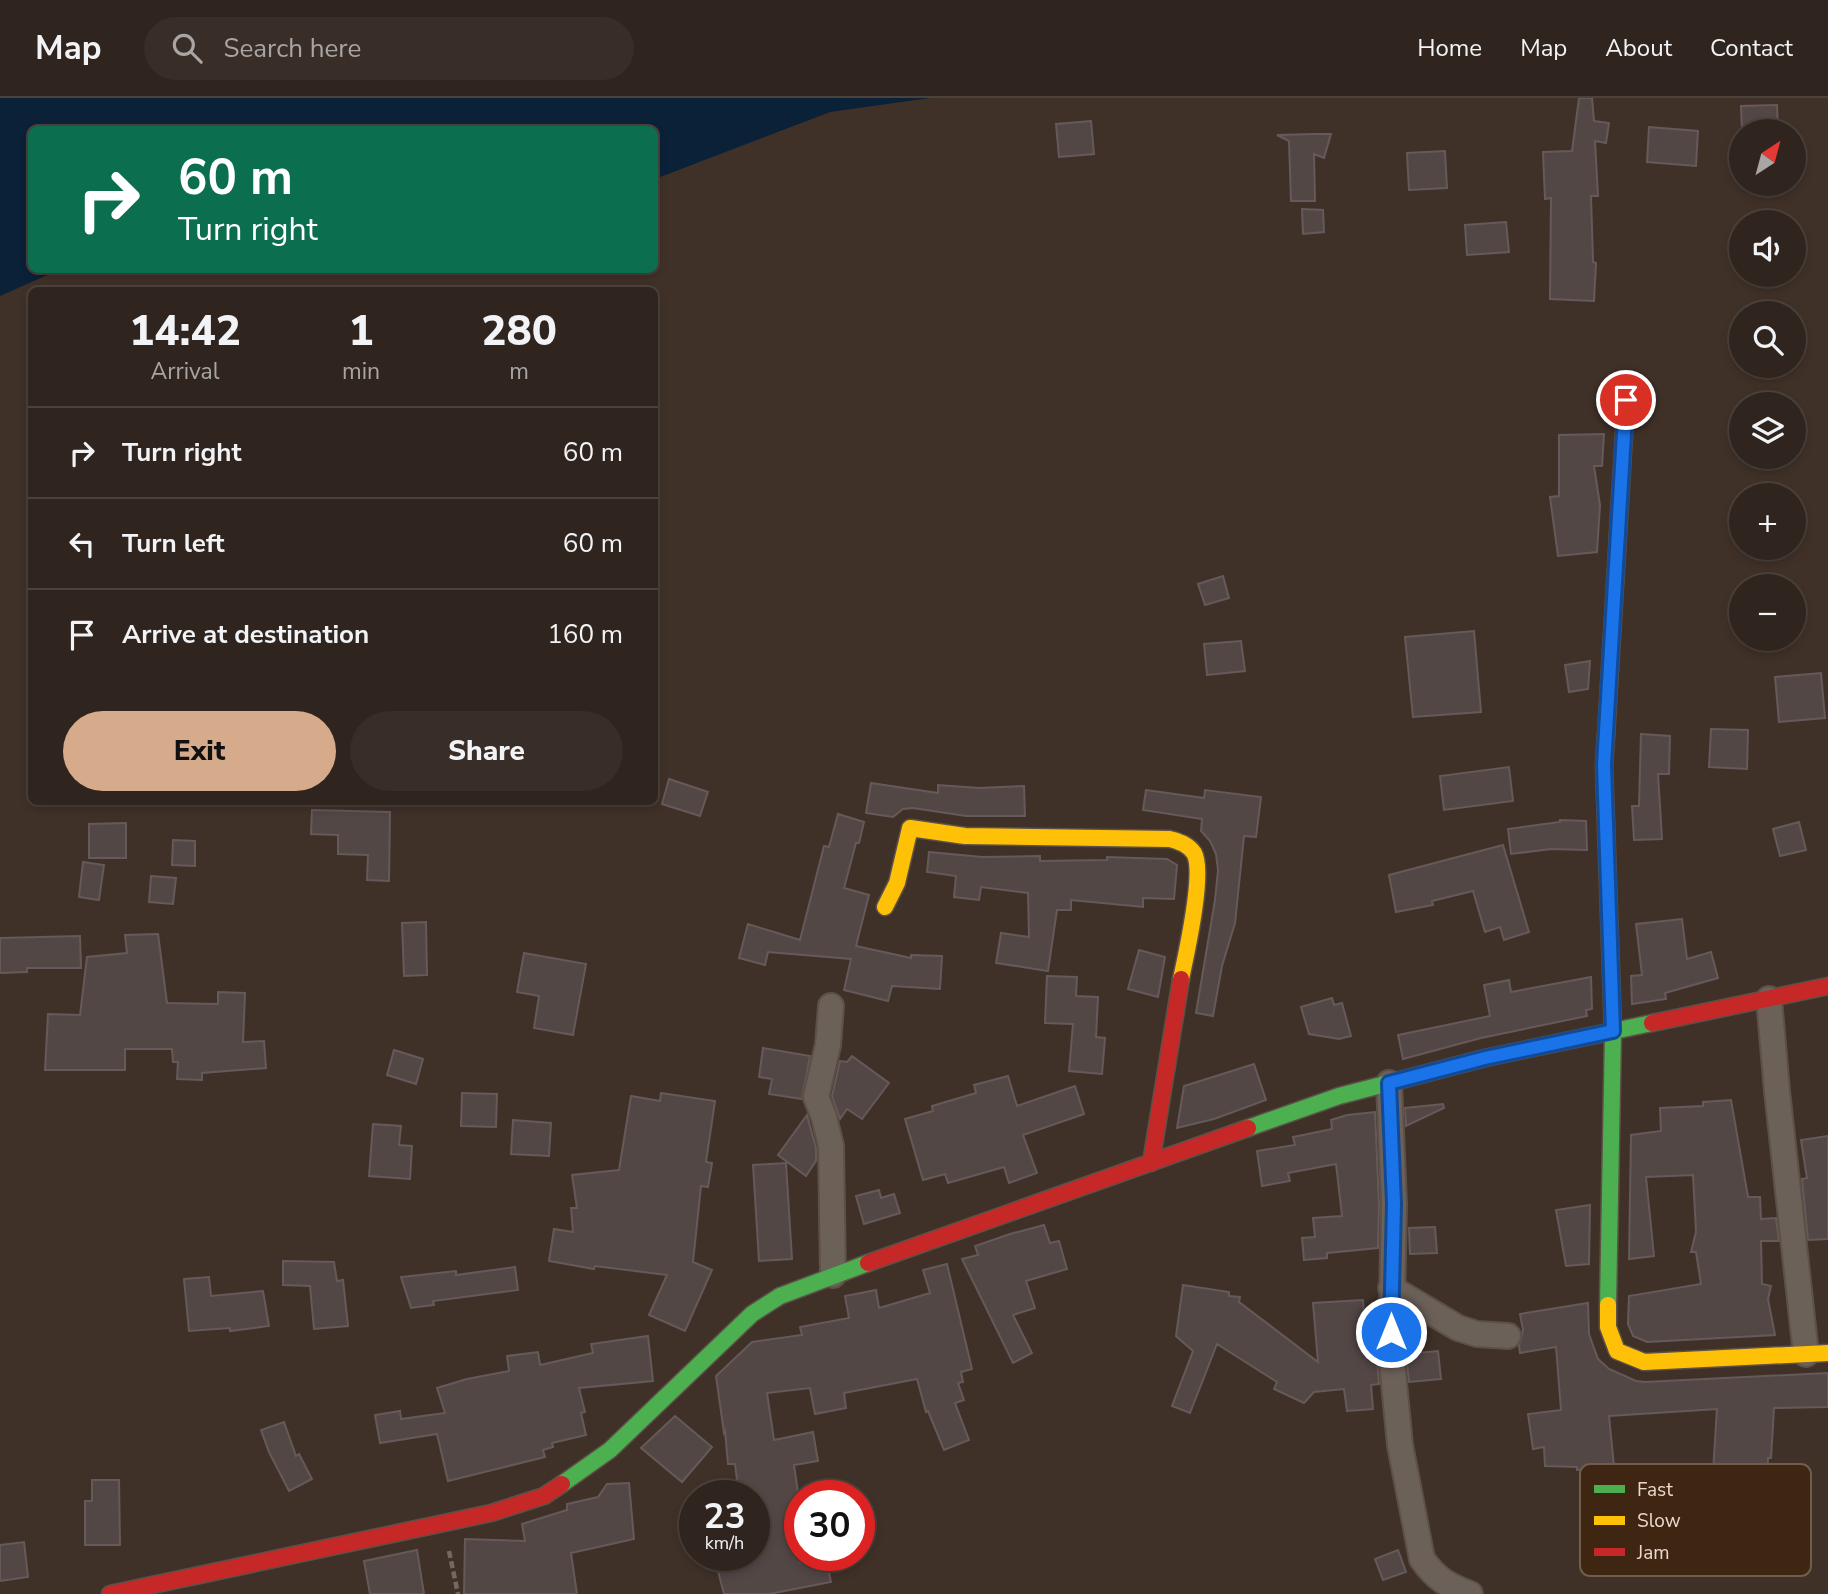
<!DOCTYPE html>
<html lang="en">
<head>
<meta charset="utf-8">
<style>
	body { margin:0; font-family:"Nunito Sans",sans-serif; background:#382d27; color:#f1f3f6; height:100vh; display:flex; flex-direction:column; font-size:26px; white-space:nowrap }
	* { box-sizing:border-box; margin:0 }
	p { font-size:23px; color:#a8a5a4 }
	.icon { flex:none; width:38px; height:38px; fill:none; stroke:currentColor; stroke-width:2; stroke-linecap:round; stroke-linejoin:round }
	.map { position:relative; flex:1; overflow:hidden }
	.panel { position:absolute; left:28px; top:189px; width:630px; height:518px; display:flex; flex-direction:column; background:#30251e; border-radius:10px; box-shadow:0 4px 10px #0003,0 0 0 2px #4b423c }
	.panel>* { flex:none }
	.guide { position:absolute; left:28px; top:28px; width:630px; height:147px; border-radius:10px; box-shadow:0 4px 10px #0003,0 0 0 2px #4b423c; background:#0b6e4f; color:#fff; overflow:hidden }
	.needle { width:46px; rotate:36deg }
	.controls { position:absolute; left:1729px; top:21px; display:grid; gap:14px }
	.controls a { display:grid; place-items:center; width:77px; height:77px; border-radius:50%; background:#30251e; box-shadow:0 4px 10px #0003,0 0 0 2px #4b423c; font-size:35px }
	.speed { position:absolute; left:679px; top:1382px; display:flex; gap:14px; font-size:35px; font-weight:700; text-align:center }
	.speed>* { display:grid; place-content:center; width:91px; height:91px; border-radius:50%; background:#30251e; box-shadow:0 4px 10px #0003,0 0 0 2px #4b423c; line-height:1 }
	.speed small { font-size:18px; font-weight:400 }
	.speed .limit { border:10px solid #d22; background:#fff; color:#111 }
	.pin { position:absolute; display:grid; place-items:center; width:60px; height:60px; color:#fff; margin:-30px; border:4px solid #fff; border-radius:50%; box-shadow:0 2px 7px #0007 }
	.me { position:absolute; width:77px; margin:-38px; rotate:0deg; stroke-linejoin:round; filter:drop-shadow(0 0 5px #0008) }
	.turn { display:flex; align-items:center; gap:24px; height:147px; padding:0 35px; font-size:32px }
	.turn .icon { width:91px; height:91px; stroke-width:2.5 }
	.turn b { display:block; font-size:49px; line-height:60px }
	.eta { display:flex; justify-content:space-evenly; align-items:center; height:119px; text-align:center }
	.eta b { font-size:42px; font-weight:800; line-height:49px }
	.cta { display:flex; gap:14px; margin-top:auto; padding:14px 35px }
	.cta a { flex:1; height:80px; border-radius:42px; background:#d6ab8b; color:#111; font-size:28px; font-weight:800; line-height:80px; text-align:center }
	.cta a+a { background:#382d27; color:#f1f3f6 }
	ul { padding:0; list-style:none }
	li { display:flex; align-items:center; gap:21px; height:91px; padding:0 35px; border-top:2px solid #4b423c }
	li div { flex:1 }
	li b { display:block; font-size:26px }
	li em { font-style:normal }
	header { display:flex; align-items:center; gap:42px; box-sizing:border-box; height:98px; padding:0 35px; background:#30251e; border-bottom:2px solid #4b423c }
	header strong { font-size:33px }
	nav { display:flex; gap:38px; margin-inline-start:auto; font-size:24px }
	.search { width:490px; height:63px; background:#382d27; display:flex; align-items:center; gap:18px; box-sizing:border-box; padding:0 24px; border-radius:38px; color:#a8a5a4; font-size:26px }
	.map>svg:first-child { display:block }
	.water { fill:#0a2138 }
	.building { fill:#534746; stroke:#66595a; stroke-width:2 }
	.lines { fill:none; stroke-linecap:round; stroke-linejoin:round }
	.street-casing { stroke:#5c5047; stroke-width:28 }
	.fast-casing { stroke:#5c5047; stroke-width:19 }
	.slow-casing { stroke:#5c5047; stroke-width:19 }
	.jam-casing { stroke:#5c5047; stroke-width:19 }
	.path { stroke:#736962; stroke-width:4.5; stroke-dasharray:7 3.5; stroke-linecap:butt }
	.street { stroke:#6b6159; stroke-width:24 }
	.fast { stroke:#4caf50; stroke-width:16 }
	.slow { stroke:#ffc107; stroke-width:16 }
	.jam { stroke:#c62828; stroke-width:16 }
	.route-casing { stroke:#114b97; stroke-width:18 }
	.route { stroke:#1a73e8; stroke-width:12 }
	.key { fill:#3f2613; stroke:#725c4b; stroke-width:2 }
	.key-label { font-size:19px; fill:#eadace }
</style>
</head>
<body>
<header>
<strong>Map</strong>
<div class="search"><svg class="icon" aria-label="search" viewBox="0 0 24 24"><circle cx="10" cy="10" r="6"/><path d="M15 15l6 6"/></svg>Search here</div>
<nav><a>Home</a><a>Map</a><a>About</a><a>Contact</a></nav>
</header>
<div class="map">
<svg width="1828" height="1496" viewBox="0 0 1828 1496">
	<rect width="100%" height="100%" fill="#403128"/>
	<path class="water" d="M0 0H930L830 14 655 81 654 32H32V172H59L0 198Z"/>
	<path class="building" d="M1579 0H1592L1594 23 1609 25 1606 45 1595 43 1598 98H1591L1593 164 1596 165 1594 203 1550 201 1551 100 1545 101 1543 54 1572 53Z
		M1777 7 1778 33H1742L1741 8Z
		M1091 23 1094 56 1059 59 1056 26Z
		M1649 29 1698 33 1696 68 1647 64Z
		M1314 36H1331L1324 60 1314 56 1315 103H1291L1289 43 1277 37Z
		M1445 53 1447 90 1409 92 1407 55Z
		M1302 111 1323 112 1324 134 1303 136Z
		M1506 124 1509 154 1467 157 1465 127Z
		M1604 336 1602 368H1594L1600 407 1597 454 1558 458 1550 399 1559 398V337Z
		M1223 478 1229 500 1205 507 1198 486Z
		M1474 533 1481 614 1413 619 1405 539Z
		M1241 543 1245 573 1207 577 1204 546Z
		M1590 563 1588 591 1569 594 1565 567Z
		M1821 575 1825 620 1779 624 1775 579Z
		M1711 631 1748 632 1747 671 1709 669Z
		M1641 636 1670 638 1669 676H1658L1662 741 1634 742 1632 708H1639Z
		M1509 669 1513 703 1444 712 1440 678Z
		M669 681 708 694 700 718 662 706Z
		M871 685 938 695V687L979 690 1024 688 1025 718H966L913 710 903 711 893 719 866 715Z
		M1146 692 1204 700 1205 692 1261 699 1256 739 1244 738 1235 825 1222 868 1213 918 1196 915 1215 802 1218 772 1216 756 1210 743 1201 733 1202 721 1143 712Z
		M312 712 390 714 389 783 367 782 368 757 338 756V737L311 736Z
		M838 716 864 724 859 745H856L844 790 869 797 856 848 911 860V857L942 858 940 891 892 888 888 903 844 892 851 861 768 854 765 867 739 860 748 826 800 842 824 748 829 749Z
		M1560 722 1586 723 1587 752 1551 751 1511 756 1508 731 1560 724Z
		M1799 724 1806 752 1780 758 1773 731Z
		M126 725V760H89V726Z
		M173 742 195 743V768L172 767Z
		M1503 747 1529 834 1504 842 1500 829 1485 834 1473 793 1432 803 1433 807 1396 814 1389 777Z
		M929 754 982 759 1040 758V763L1107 762V759L1167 761 1177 767 1174 801 1143 800V809L1071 802V812H1057L1048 873 996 865 1001 835 1029 839 1028 795 981 789 979 802 954 799 956 778 927 774Z
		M83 764 104 767 99 802 79 799Z
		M151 778 176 780 173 806 149 804Z
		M1682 821 1687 861 1711 854 1718 880 1665 895 1666 901 1632 906 1631 878 1642 877 1636 826Z
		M426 824 427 877 404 878 402 825Z
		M158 836 167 905 218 906V894L245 895 243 944 264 943 266 970 202 975V982L177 981 178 964H173L172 951H125V972H45L48 916 80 917 87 859 127 855 125 837Z
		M80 838 81 870H27V874L0 875V840Z
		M1139 852 1165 859 1158 899 1128 891Z
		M524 855 586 866 573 937 534 930 539 898 517 894Z
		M1047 878 1077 879 1076 898 1098 899 1096 939 1105 940 1102 976 1069 973 1073 926 1045 925Z
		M1591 879 1592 911 1586 912 1587 918 1481 940 1403 961 1398 937 1490 918 1484 887 1509 882 1511 894Z
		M1332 900 1334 907 1342 905 1351 938 1339 941 1309 936 1301 909Z
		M763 950 810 958 802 1001 769 996 772 981 759 979Z
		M394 952 423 961 416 986 387 977Z
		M852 958 889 985 862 1021 847 1011 840 1021 832 998 840 963 847 964Z
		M1254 966 1266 1002 1214 1021 1177 1030 1184 988Z
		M1008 978 1017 1008 1075 988 1084 1016 1023 1037 1037 1075 1009 1085 1004 1069 948 1085 945 1076 923 1082 905 1021 933 1013 932 1008 976 995 974 987Z
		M462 995 497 996 496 1029 461 1028Z
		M661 995 715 1003 706 1064 712 1065 708 1089 701 1088 693 1164 712 1172 685 1233 649 1217 667 1177 595 1168 594 1171 549 1163 554 1131 573 1134 571 1110H577L572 1077 619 1072 631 998 660 1003Z
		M1731 1002 1748 1099H1760L1761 1121 1776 1120 1779 1143H1761L1762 1186 1771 1188 1768 1201 1775 1237 1647 1244 1633 1238 1628 1226 1629 1198 1701 1186 1696 1154H1691L1696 1134 1693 1077 1646 1079 1654 1158 1629 1161 1631 1037 1661 1033 1660 1010 1703 1008V1004Z
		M1443 1006 1444 1010 1406 1028 1405 1010Z
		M1375 1014 1379 1106 1378 1150 1327 1155V1160L1304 1162 1302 1140 1315 1139 1313 1120 1342 1118 1336 1066 1288 1075 1290 1083 1262 1088 1257 1053 1295 1047 1293 1039 1332 1031 1331 1022 1347 1017Z
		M807 1017 816 1050V1063L806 1078 778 1057Z
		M513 1022 551 1025 549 1058 511 1056Z
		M373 1026 401 1028 399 1047 412 1048 410 1081 369 1078Z
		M1828 1038V1141L1808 1142 1802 1081 1807 1080 1801 1042Z
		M786 1065 792 1161 759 1163 753 1067Z
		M879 1092 881 1100 894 1096 900 1115 864 1126 856 1098Z
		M1590 1107 1589 1166 1566 1168 1556 1112Z
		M1044 1127 1050 1145 1059 1143 1067 1171 1026 1183 1035 1210 1013 1217 1032 1255 1013 1265 962 1161 978 1157 975 1148 1010 1136Z
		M1435 1129 1437 1155 1410 1156 1409 1130Z
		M283 1163 334 1164 337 1183 343 1182 348 1228 314 1231 310 1188 283 1187Z
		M947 1166 972 1271 961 1274 963 1284 958 1285 964 1302 955 1305 969 1342 944 1352 928 1313 926 1314 917 1281 844 1295 846 1310 815 1316 810 1290 767 1295 774 1342 813 1334 818 1363 794 1367 800 1408V1465L826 1460 831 1484 769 1496H724L715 1462 731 1458H754V1398H739L735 1366H728L725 1333 724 1335 716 1278 752 1244 802 1237 800 1229 849 1220 845 1198 876 1192 879 1210 930 1195 923 1172Z
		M515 1169 518 1192 433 1203 434 1207 411 1210 401 1179 456 1173V1177Z
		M209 1179 211 1198 263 1193 269 1228 230 1233V1230L189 1233 184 1181Z
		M1183 1187 1229 1194V1198L1240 1199 1239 1204 1318 1264 1313 1205 1363 1202 1367 1260 1377 1259 1379 1286 1371 1287 1373 1311 1347 1313 1344 1291 1314 1294 1304 1305 1274 1291 1277 1284 1217 1246 1190 1315 1172 1308 1193 1253 1176 1238Z
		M1588 1205 1589 1236 1598 1261 1609 1271 1636 1283 1645 1284 1828 1275V1309L1774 1310 1771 1360H1768L1766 1417 1743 1416 1744 1384 1712 1390 1717 1311 1609 1318 1614 1368 1577 1372V1369L1545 1368 1544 1349 1533 1351 1528 1316 1561 1312 1556 1249 1520 1255 1519 1248 1523 1232 1520 1216Z
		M648 1238 653 1283 579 1290 585 1314 581 1315 586 1337 552 1345 553 1349 543 1352 545 1359 448 1383 437 1336 380 1345 375 1317 400 1313 401 1321 445 1315 437 1290 467 1281 509 1273 507 1258 538 1254 540 1267 593 1255 591 1246Z
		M1438 1253 1441 1281 1409 1284 1406 1256Z
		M675 1318 712 1349 682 1384 641 1350Z
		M284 1324 296 1358 299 1356 312 1381 289 1393 269 1354 261 1332Z
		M92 1382H119L120 1447H85V1403H92Z
		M629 1385 634 1441 571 1455 577 1496H464L465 1441 525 1443 522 1426 567 1412V1406L598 1399 607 1386Z
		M24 1444 28 1479 0 1483V1447Z
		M417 1452 424 1496H370L364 1463Z
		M1398 1452 1406 1474 1383 1482 1375 1461Z"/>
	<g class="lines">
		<defs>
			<path id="street" d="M1769 901 1777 993 1806 1256
				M831 908 828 947 816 999 824 1019 831 1048 833 1177
				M1389 985 1394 1106 1391 1254 1400 1347 1422 1461C1436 1481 1447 1487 1470 1496
				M1391 1190 1458 1230 1477 1236 1508 1238"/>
			<path id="fast" d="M1606 638 1604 667 1613 933 1608 1207
				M1248 1030 1339 998 1485 960 1652 925
				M562 1386 610 1352 752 1216 780 1198 868 1165"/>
			<path id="slow" d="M885 809 897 785 910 730 965 738 1170 741C1179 744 1188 746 1194 755 1205 774 1186 857 1181 881
				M1608 1207V1229L1617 1253 1644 1264 1828 1255"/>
			<path id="jam" d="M1606 638 1626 302
				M1652 925 1828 888
				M1151 1065 1181 881
				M868 1165 1248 1030
				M110 1496 491 1415 544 1398 562 1386"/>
		</defs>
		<use href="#street" class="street-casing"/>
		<use href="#fast" class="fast-casing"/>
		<use href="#slow" class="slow-casing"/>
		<use href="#jam" class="jam-casing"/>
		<path class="path" d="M449 1453 458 1496"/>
		<use href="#street" class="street"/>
		<use href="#fast" class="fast"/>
		<use href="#slow" class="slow"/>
		<use href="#jam" class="jam"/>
	</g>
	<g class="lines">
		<defs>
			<path id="route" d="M1391 1234 1394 1106 1389 985 1485 960 1613 933 1604 667 1626 302"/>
		</defs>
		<use href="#route" class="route-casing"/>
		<use href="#route" class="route"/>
	</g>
	<rect x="1580" y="1366" width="231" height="112" rx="10" class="key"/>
	<rect x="1594" y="1387" width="31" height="8" fill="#4caf50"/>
	<rect x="1594" y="1418" width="31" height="9" fill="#ffc107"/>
	<rect x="1594" y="1450" width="31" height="8" fill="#c62828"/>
	<g class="key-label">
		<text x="1637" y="1398">Fast</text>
		<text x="1637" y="1429">Slow</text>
		<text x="1637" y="1461">Jam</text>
	</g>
</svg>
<div class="controls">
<a><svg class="needle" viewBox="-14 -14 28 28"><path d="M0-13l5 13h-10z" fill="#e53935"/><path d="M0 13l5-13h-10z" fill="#a8a5a4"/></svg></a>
<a><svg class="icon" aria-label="sound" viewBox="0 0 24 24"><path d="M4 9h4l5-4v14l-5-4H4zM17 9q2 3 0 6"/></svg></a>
<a><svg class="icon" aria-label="search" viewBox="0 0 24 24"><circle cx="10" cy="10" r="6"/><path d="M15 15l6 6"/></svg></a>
<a><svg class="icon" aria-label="layers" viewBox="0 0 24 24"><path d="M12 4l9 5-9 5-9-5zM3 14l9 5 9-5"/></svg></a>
<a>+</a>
<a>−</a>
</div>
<div class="speed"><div>23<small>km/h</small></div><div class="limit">30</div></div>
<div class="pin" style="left:1626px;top:302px;background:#d93025"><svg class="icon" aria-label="arrive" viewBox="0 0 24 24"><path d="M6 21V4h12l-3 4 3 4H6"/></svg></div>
<svg class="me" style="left:1391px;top:1234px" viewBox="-20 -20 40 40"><circle r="17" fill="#1a73e8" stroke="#fff" stroke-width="3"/><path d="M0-11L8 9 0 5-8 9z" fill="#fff"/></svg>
<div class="guide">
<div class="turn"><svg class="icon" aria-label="right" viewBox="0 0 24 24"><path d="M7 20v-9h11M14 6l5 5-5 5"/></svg><div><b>60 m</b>Turn right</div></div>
</div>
<section class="panel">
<div class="eta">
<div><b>14:42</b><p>Arrival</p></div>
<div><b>1</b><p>min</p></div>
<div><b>280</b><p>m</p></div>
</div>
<ul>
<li><svg class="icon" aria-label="right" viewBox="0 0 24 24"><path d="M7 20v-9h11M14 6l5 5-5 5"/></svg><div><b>Turn right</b></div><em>60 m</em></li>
<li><svg class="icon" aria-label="left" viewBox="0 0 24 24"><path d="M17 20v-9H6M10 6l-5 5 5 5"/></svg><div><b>Turn left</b></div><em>60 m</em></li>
<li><svg class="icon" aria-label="arrive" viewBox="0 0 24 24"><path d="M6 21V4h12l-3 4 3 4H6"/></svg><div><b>Arrive at destination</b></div><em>160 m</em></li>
</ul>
<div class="cta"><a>Exit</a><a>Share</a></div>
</section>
</div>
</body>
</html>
